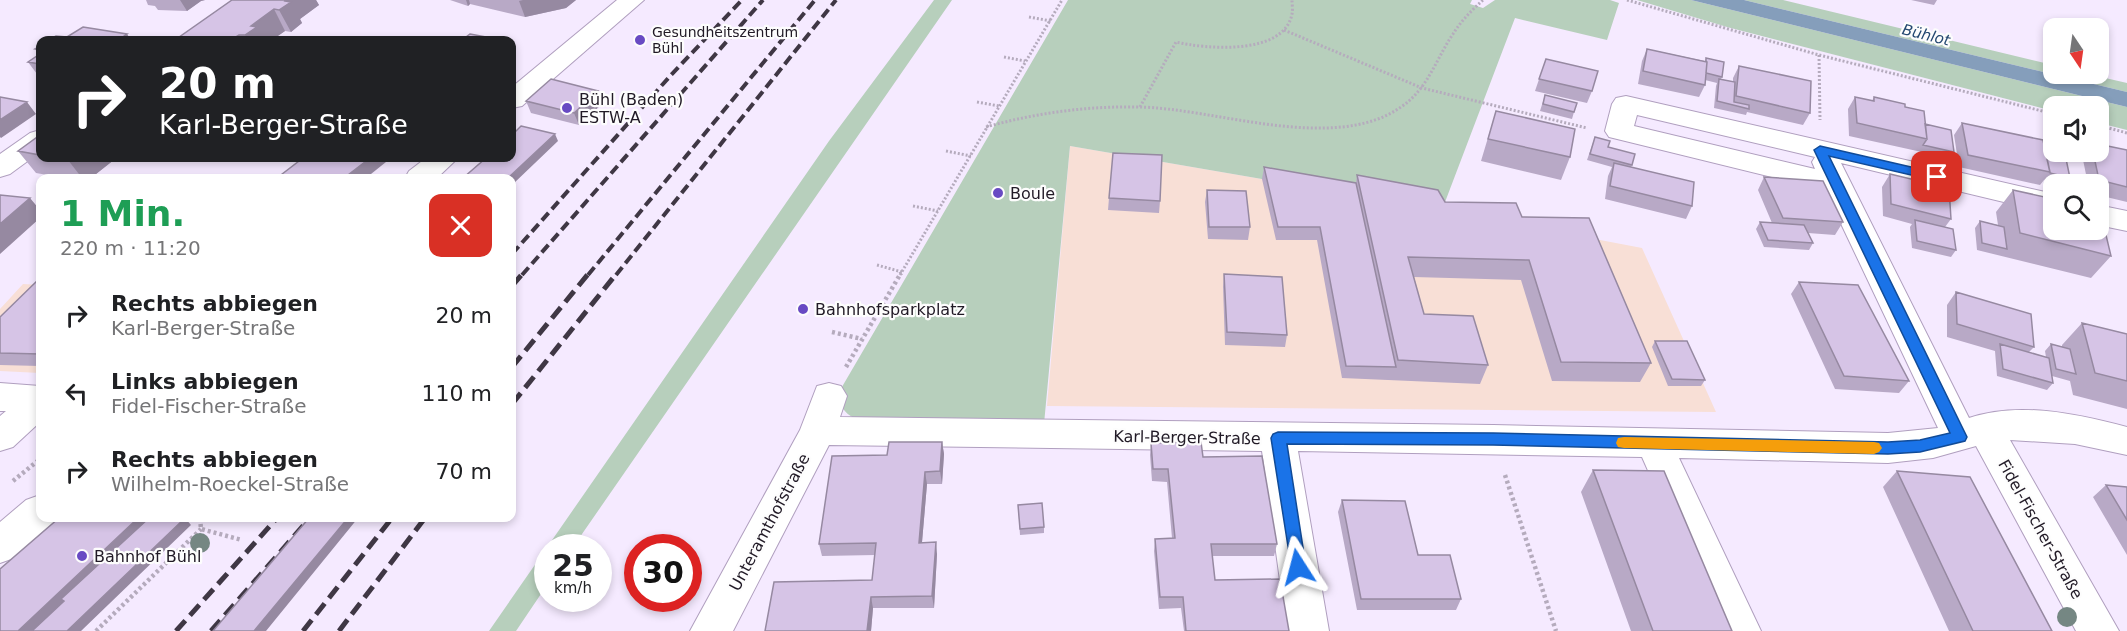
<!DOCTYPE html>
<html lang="de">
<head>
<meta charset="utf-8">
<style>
	body { margin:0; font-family:"DejaVu Sans",sans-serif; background:#f2f2f2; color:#202124; height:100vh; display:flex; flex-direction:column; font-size:22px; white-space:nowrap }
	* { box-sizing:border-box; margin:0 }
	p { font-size:20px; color:#757577 }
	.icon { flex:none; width:33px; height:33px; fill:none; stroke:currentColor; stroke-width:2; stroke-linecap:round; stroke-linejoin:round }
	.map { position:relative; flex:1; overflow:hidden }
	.panel { position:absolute; left:36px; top:174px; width:480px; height:348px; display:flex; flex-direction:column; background:#fff; border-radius:12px; box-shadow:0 3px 9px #0003 }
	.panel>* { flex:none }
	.hud { position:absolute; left:36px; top:36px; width:480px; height:126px; border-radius:12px; box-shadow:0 3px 9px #0003; background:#202124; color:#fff; overflow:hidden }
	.needle { width:39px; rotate:167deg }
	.buttons { position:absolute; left:2043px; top:18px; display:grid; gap:12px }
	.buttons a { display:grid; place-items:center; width:66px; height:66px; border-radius:12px; background:#fff; box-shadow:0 3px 9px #0003; font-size:30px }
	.speed { position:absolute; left:534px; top:534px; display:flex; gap:12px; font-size:30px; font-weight:700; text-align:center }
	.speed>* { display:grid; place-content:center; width:78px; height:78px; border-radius:50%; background:#fff; box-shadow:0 3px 9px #0003; line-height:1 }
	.speed small { font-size:15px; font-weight:400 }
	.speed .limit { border:9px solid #d22; background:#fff; color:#111 }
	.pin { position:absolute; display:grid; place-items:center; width:51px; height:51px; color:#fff; margin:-26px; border-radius:12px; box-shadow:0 3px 9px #0006 }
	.me { position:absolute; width:66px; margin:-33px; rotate:351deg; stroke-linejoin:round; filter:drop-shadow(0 0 4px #0008) }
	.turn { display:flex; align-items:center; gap:21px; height:126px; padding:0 24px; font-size:27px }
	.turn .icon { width:78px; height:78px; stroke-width:2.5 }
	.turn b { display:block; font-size:42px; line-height:51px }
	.round { display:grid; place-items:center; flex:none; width:63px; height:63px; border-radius:12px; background:#f2f2f2 }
	.head { display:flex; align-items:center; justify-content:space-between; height:102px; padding:0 24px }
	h1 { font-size:36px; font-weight:600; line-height:45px; color:#1e9e55 }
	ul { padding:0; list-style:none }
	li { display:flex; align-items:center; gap:18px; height:78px; padding:0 24px }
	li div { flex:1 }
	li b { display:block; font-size:22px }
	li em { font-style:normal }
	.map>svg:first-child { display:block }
	.commercial { fill:#f8dfd6 }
	.green { fill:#b7cfbc }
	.water { fill:#859ebb }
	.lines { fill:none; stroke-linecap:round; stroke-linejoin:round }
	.minor-casing { stroke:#b09fbf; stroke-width:2 }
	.path-far1 { stroke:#b5abbd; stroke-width:3; stroke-dasharray:2 2; stroke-linecap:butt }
	.path { stroke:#b5abbd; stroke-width:4.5; stroke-dasharray:3 3; stroke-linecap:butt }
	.minor { fill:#fff; fill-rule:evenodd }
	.rail-far1 { stroke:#3f3744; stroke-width:4; stroke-dasharray:10 5; stroke-linecap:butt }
	.rail { stroke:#3f3744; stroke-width:5; stroke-dasharray:14 7; stroke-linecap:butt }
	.tree { fill:#758783 }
	.wall { fill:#b8a9c6 }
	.shaded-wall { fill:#9689a1 }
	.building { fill:#d6c4e6; stroke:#9689a1; stroke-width:1.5 }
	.route { fill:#1a73e8; stroke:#114b97; stroke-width:1.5 }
	.slow { fill:#f59e0b }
	.poi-dot { fill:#684ac3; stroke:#fdfdfd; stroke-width:2 }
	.labels { text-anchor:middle; stroke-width:4.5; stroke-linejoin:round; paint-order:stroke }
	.far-poi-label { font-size:14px; fill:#211a26; stroke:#fdfdfd; text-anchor:start }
	.far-water-label { font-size:15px; font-style:italic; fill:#244871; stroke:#fdfdfd }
	.poi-label { font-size:16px; fill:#211a26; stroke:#fdfdfd; text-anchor:start }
	.street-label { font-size:16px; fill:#211a26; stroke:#fdfdfd }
</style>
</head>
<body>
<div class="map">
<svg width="2127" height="631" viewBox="0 0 2127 631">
	<rect width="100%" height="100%" fill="#f5eaff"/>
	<path class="commercial" d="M1070 146 1442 210 1642 248 1716 412 1047 406Z
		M23 284 40 285V373L0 371V309Z"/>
	<path class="green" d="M934 0H952L573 547 548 548 547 585 516 631H489L829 141Z
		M1068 0H1472L1470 4 1483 8 1495 0H1610L1619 3 1607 40 1515 18 1442 210 1070 146 1044 424 858 420C844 413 840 408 839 392Z
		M1637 0H1691L2127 107V130L2099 123 2098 106H2054L2053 111 1727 27Z
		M1744 0H1783L2053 65 2054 74H2088L2127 83V92Z"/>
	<path class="water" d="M1691 0H1744L2127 92V107Z"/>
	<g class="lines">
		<defs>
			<path id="minor" d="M617 0H644L522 106 512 108V87Z
				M1626 96 2054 194V214L1841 163 1969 418C2018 401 2078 414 2127 427V455L2075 444 2010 440 2119 631H2076L1976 446 1933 458 1888 463 1679 458 1761 631H1719L1642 457 1298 451 1329 631H1287L1262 451 829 445 733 631H690L800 430 817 386 829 383 841 386 847 396 840 417 1493 425 1888 433 1938 428 1825 190 1609 137 1605 131 1612 104 1616 98ZM1637 115 1815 157 1812 162 1815 169 1634 126Z
				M40 130V152L10 174 0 177V154L30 133Z
				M426 158H458L437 178H405L409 171Z
				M2098 205 2127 211V231L2098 225Z
				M0 383 40 386V422L13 447 0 451V416L6 411H0Z
				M40 495V518H56L54 522 14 558 0 563V522L26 500Z"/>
		</defs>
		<use href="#minor" class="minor-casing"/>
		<path class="path-far1" d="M1627 0 1819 55 2054 114
			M1029 17 1051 21
			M1284 30 1422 88 1587 128
			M1819 55 1820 120
			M1004 57 1025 61
			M977 102 999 106
			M1140 107 1176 42C1205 49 1284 56 1292 14 1293 10 1292 4 1292 0
			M2098 125 2127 133
			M986 127C1036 113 1086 106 1138 107 1216 108 1333 154 1401 107 1428 89 1436 59 1453 34 1461 21 1472 10 1483 0
			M946 151 971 156
			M913 206 938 211
			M877 265 902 272
			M900 275 1062 0"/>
		<path class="path" d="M832 332 862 339
			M846 367 901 273
			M1505 475 1556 631
			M13 481 40 459
			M200 518 201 529 242 540
			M96 631 201 529"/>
		<use href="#minor" class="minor"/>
		<path class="rail-far1" d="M512 254 671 75 742 0
			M522 275 763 0
			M588 275 815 0
			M616 275 836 0"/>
		<path class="rail" d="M512 286 523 273
			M512 367 589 273
			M512 404 617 273
			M176 631 277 518
			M211 631 310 518
			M303 631 392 518
			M339 631 425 518"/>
	</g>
	<g class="tree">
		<circle cx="200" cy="543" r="10"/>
		<circle cx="2067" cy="617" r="10"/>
	</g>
	<path class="wall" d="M146 0H205L201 1 187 11 158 10 155 6 148 5Z
		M232 0H316L319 5 300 19 302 23 291 32 285 31 272 40H175Z
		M450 0H576L566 8 525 17 470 4 468 6Z
		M1911 0H1937L1934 5Z
		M40 46V75L37 74 28 62 39 55 35 49Z
		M1647 49 1705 61 1706 58 1722 77 1721 79 1733 82V78L1739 66 1810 113 1803 125 1747 112 1746 115 1714 108 1716 86 1717 83 1705 80V85L1699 97 1638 84 1642 61Z
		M1546 59 1592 91 1587 103 1535 91Z
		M1545 95 1574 112 1572 119 1540 111Z
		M1855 97 1872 101 1874 97 1905 107 1925 124 1954 152 1949 158 1849 136 1848 109Z
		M526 101 603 103 579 125 531 113Z
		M1496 111 1570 157 1561 180 1481 161Z
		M1962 123 2045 150 2070 178 2065 184 2044 180 2040 185 1959 167 1954 135Z
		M40 135V158H126L122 160 115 159 91 178H64L36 173 18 151Z
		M1595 137 1632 165 1631 167 1692 206 1686 219 1605 199 1608 176 1612 167 1587 160Z
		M2127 150V202L2098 195V184H2088L2082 155 2084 152Z
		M1264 167 1356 183 1357 175 1445 202 1522 217 1651 363 1640 382 1552 381 1521 280 1414 277 1424 314 1488 365 1480 384 1342 378 1317 240H1276L1262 179Z
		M1890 174 1951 219 1945 227 1956 250 1951 257 1912 248 1910 227 1912 224 1883 216 1882 187Z
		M1764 177 1843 222 1835 235 1808 233 1813 243 1809 250 1764 247 1756 229 1760 222 1772 223 1758 190Z
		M1207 190 1250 227 1248 240 1208 239 1205 202Z
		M2013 190 2111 256 2091 278 1977 250 1975 228 1980 221 1998 225 1996 212Z
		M1109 198 1160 201 1159 213 1108 210Z
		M1224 274 1287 335 1285 347 1225 345 1223 287Z
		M40 278V366L0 365V317Z
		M1799 282 1909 381 1899 393 1835 389 1791 294Z
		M1956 292 2034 347 2029 352 2046 357 2045 351 2051 344 2062 347V345L2082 323 2127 334V409L2073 395 2070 381 2052 376 2053 383 2047 390 1997 376 1995 351 1947 337V305Z
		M1655 341 1705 380 1701 386H1668L1652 347Z
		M942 442 944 454 942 484H927L922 542 937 554 934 608H873L871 631H765L872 580 875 555 822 556 819 544 887 455Z
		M1151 443 1203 457 1277 544 1274 556H1212L1215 580 1289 631H1184L1181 608 1159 609 1154 551 1155 539 1172 538 1167 482 1152 481 1150 455Z
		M1593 470 1732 631H1631L1581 492Z
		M1897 471 2052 631H1949L1883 487Z
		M2106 485 2127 487V555L2093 497Z
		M1342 500 1418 555 1461 599 1456 610H1357L1338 512Z
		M1018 505 1044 527V533L1020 535Z"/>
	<path class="shaded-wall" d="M180 0H205L201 1 187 11Z
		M286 0H316L319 5 300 19 302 23 291 32 279 10Z
		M466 0H469L470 4 468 6Z
		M523 0H576L566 8 525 17 519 1Z
		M274 9 285 31 272 40H248L245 35 251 26Z
		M127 34 131 40H118Z
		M239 35 243 40H231Z
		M512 46 515 54 512 57Z
		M598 91 603 103 579 125 574 113Z
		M27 102 36 114 1 138 0 137V120Z
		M555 134 558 141 512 185V178H508Z
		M72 158H114L115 159 91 178H82L68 160Z
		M370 158H391L366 178H344Z
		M30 198 40 210V218L0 254V224Z
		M942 442 944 454 942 484 940 471Z
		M925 472 927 484 921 554 919 543Z
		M138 518H163L44 631H18Z
		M185 518 191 525 81 631H67Z
		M348 518H358L266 631H254Z
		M936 542 937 554 934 608 932 596Z
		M871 597 873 608 871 631H867Z"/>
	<path class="building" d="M232 0H286L285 1 291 2 279 10 274 9 251 26 257 27 245 35H239L231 40H175Z
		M83 27 127 34 118 40H48L56 36 67 37Z
		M470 34 502 40H462Z
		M40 46V50L35 49Z
		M1647 49 1707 62 1705 85 1643 71Z
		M40 54V64L28 62Z
		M1706 58 1724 62 1722 77 1706 73 1707 62 1706 61Z
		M1546 59 1598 71 1592 91 1539 79Z
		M1739 66 1811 81 1810 113 1736 96Z
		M551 79 598 91 574 113 526 101Z
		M1719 79 1735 82 1734 102 1749 105V109L1717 101Z
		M1545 95 1577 103 1574 112 1543 104Z
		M0 97 27 102 0 120Z
		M1855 97 1874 101V97L1905 104V107L1924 111 1927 139 1857 123Z
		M1496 111 1575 129 1570 157 1488 139Z
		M1962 123 2043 140 2050 172 1968 155Z
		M1925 124 1951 130 1954 152 1923 145 1927 139Z
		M521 126 555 134 508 178H463L486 158H512V135Z
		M40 135V155L18 151Z
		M1595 137 1610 141 1608 147 1635 154 1632 165 1590 154Z
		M2098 144 2127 150V187L2099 180 2093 152H2098Z
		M2045 150 2065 154 2070 178 2050 173Z
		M1113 153 1162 155 1160 201 1109 198Z
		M53 158H72L68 160Z
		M303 158H370L344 178H277Z
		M1614 163 1694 182 1692 206 1610 186Z
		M1264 167 1356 183 1396 367 1346 366 1320 227H1278Z
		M1890 174 1949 188 1951 219 1891 204Z
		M159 175 178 178H154Z
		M1357 175 1438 190 1445 202 1516 203 1522 217 1589 218 1651 363 1561 362 1529 260 1408 257 1424 314 1473 316 1488 365 1398 360Z
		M1764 177 1823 181 1843 222 1783 218Z
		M1207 190 1246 191 1250 227H1209Z
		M2013 190 2054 199V230H2098V210H2100L2111 256 2020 233Z
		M0 195 30 198 0 224Z
		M1915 220 1953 229 1956 250 1917 241Z
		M1980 221 2004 227 2007 249 1982 243Z
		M1760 222 1804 225 1813 243 1768 240Z
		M1224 274 1282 277 1287 335 1227 332Z
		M40 278V354L0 353V317Z
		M1799 282 1858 285 1909 381 1844 376Z
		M1956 292 2031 314 2034 347 1957 324Z
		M2082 323 2127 334V381L2095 373Z
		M1655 341H1687L1705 380 1672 379Z
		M2000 344 2049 358 2053 383 2003 369Z
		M2051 344 2070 349 2076 374 2056 369Z
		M889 442H942L940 471 925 472 919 543 936 542 932 596 871 597 867 631H765L774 582 872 580 876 543 819 544 832 456 887 455Z
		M1201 442 1203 457 1262 456 1277 544H1211L1215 580 1280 579 1289 631H1186L1183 597H1160L1155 539 1175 538 1168 469H1153L1151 443Z
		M1593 470 1664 471 1732 631H1653Z
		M1897 471 1970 477 2052 631H1973Z
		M2106 485 2127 487V520Z
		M1342 500 1405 501 1418 555H1450L1461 599H1361Z
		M1042 503 1044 527 1020 529 1018 505Z
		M59 518H138L18 631H0V569Z
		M149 518H185L67 631H32L64 601 61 599Z
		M309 518H348L254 631H213Z"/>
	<path class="route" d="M1820 146 1937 173 1943 177 1937 181 1829 156 1967 437 1965 441 1920 452 1888 454 1493 445 1287 444 1306 567 1304 572 1298 574 1292 572 1271 438 1273 434 1278 432 1493 433 1888 442 1920 440 1950 433 1814 150Z"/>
	<path class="slow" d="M1624 437 1874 442 1879 443 1882 448 1879 452 1874 454 1624 448 1618 447 1616 443 1618 438Z"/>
	<g class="poi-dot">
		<circle cx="640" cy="40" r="6"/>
		<circle cx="567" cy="108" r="6"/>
		<circle cx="998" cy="193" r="6"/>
		<circle cx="803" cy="309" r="6"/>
		<circle cx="82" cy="556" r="6"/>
	</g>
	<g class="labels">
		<g class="far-poi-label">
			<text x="652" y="37">Gesundheitszentrum<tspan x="652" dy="16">Bühl</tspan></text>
		</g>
		<g class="far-water-label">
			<text transform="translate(1926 35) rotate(14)" y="5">Bühlot</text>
		</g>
		<g class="poi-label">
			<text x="579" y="105">Bühl (Baden)<tspan x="579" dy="18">ESTW-A</tspan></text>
			<text x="1010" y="199">Boule</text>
			<text x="815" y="315">Bahnhofsparkplatz</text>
			<text x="94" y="562">Bahnhof Bühl</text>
		</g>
		<g class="street-label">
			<text transform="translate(1187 437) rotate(1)" y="6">Karl-Berger-Straße</text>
			<text transform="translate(769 522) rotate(-62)" y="6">Unteramthofstraße</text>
			<text transform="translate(2041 529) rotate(61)" y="6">Fidel-Fischer-Straße</text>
		</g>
	</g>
</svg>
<div class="buttons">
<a><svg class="needle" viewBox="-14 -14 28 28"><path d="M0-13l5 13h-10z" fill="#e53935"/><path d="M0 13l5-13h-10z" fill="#757577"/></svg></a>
<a><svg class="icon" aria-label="sound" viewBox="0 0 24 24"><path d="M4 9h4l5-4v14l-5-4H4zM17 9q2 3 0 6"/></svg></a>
<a><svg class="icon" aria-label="search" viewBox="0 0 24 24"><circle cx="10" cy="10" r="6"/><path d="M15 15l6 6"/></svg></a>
</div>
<div class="speed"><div>25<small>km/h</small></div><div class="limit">30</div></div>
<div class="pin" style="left:1937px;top:177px;background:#d93025"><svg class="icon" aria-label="arrive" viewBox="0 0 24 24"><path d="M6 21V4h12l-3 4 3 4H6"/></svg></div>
<svg class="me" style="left:1298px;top:567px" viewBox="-20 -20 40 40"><path d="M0-17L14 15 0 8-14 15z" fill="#1a73e8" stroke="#fff" stroke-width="4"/></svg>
<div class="hud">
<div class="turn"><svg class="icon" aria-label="right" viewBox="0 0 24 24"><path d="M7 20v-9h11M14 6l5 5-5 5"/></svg><div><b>20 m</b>Karl-Berger-Straße</div></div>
</div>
<section class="panel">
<div class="head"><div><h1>1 Min.</h1><p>220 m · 11:20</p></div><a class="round" style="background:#d93025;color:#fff"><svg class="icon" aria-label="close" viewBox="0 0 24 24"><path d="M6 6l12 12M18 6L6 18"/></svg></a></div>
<ul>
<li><svg class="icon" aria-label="right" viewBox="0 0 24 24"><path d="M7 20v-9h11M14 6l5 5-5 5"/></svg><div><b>Rechts abbiegen</b><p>Karl-Berger-Straße</p></div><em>20 m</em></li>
<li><svg class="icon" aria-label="left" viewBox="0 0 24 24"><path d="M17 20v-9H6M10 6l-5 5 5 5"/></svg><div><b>Links abbiegen</b><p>Fidel-Fischer-Straße</p></div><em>110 m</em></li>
<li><svg class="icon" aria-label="right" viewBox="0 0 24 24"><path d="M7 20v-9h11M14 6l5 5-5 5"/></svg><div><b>Rechts abbiegen</b><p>Wilhelm-Roeckel-Straße</p></div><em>70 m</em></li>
</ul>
</section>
</div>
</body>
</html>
